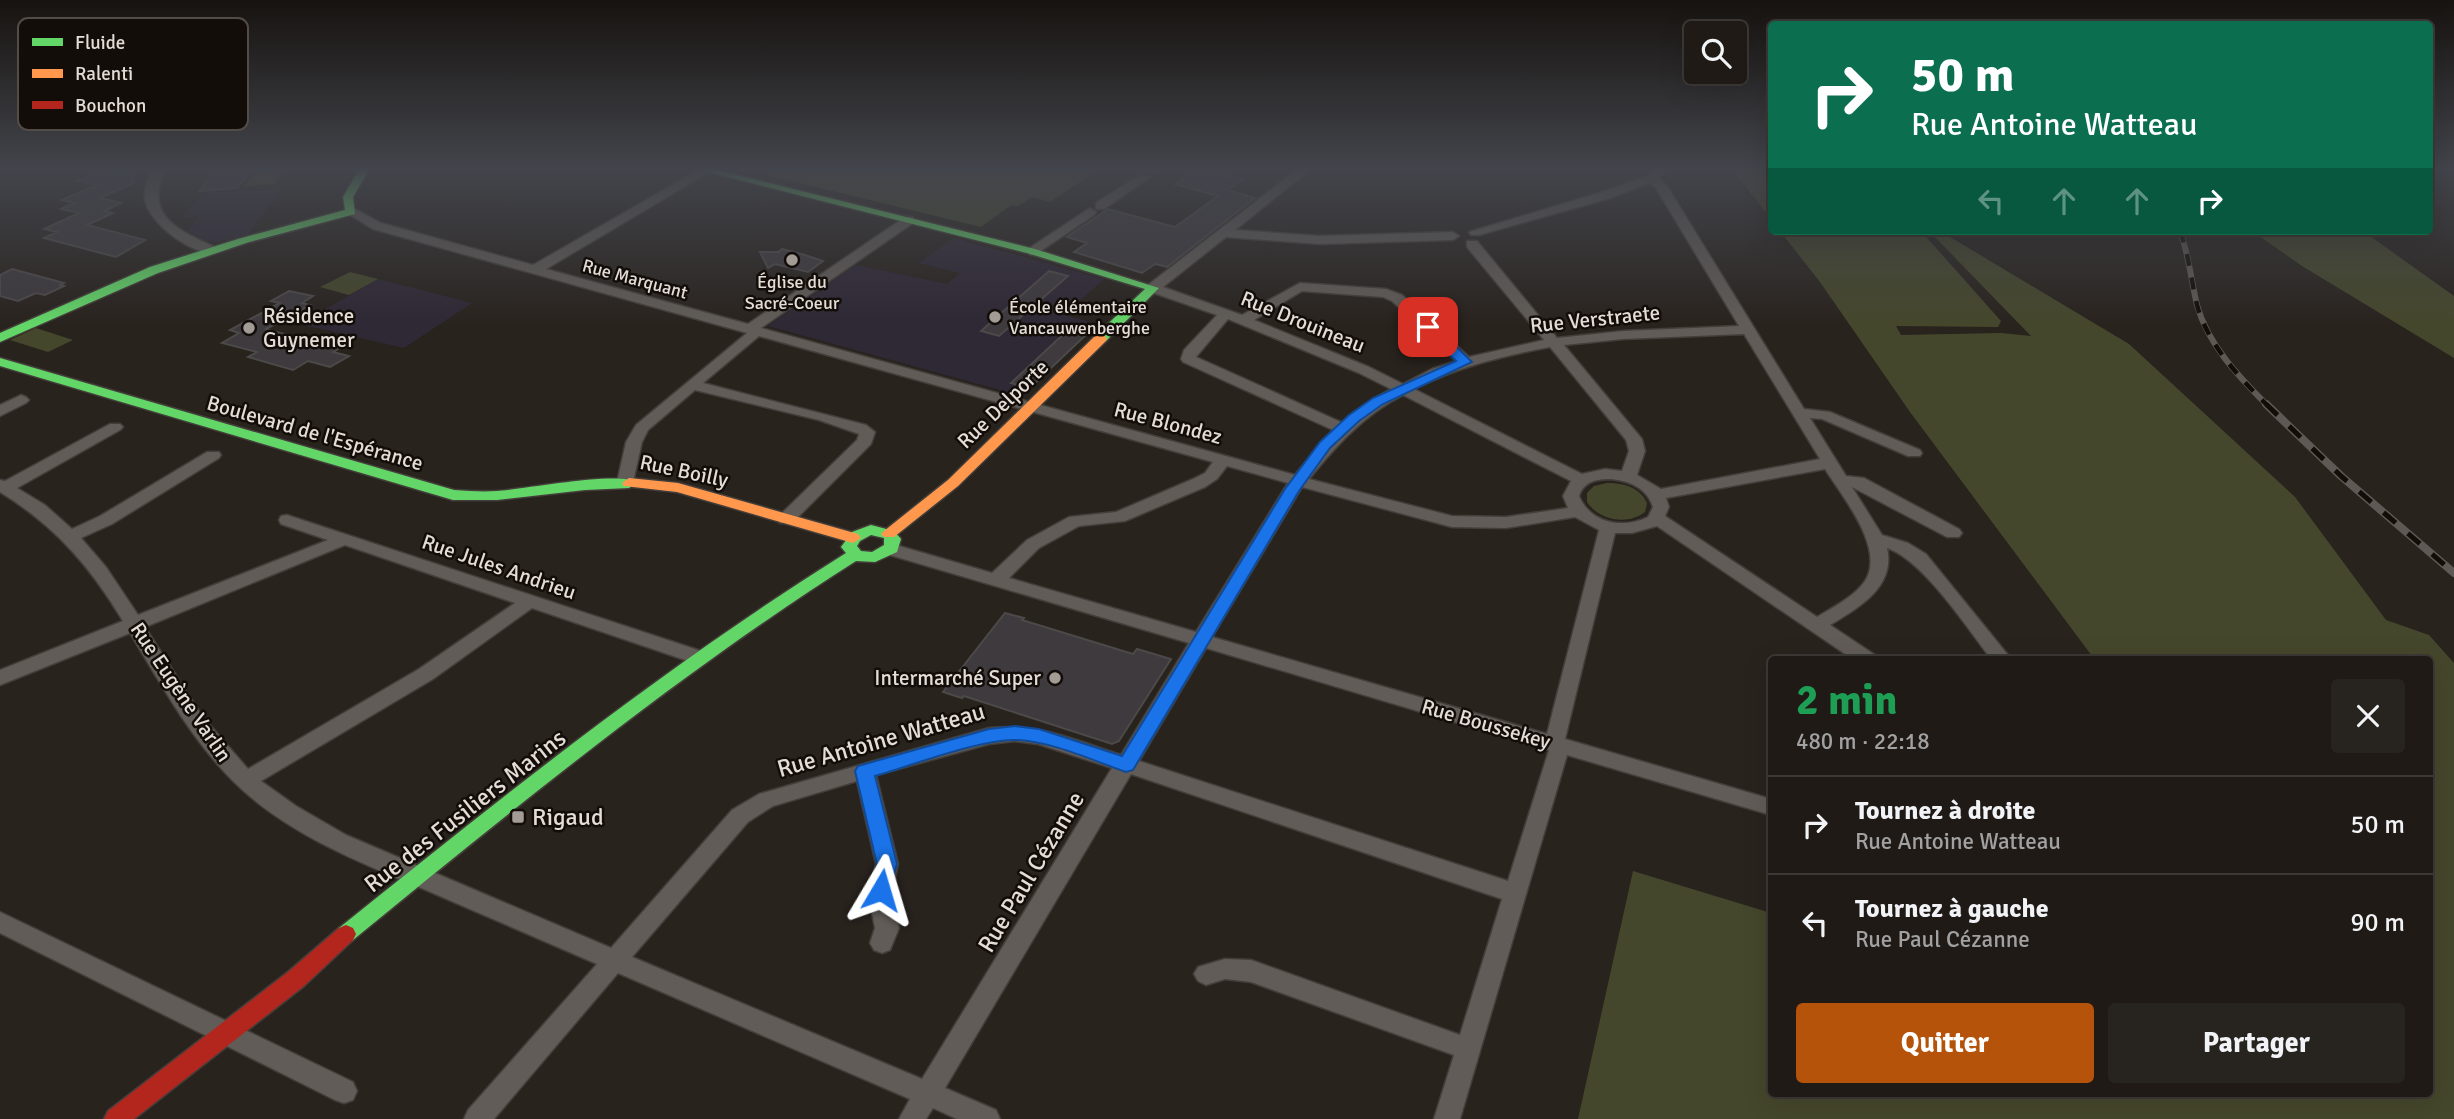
<!DOCTYPE html>
<html lang="fr">
<head>
<meta charset="utf-8">
<style>
	body { margin:0; font-family:Signika,sans-serif; background:#27231f; color:#f1f3f6; height:100vh; display:flex; flex-direction:column; font-size:26px; white-space:nowrap }
	* { box-sizing:border-box; margin:0 }
	p { font-size:23px; color:#a1a1a1 }
	.icon { flex:none; width:38px; height:38px; fill:none; stroke:currentColor; stroke-width:2; stroke-linecap:round; stroke-linejoin:round }
	.map { position:relative; flex:1; overflow:hidden }
	.drawer { position:absolute; left:1768px; top:656px; width:665px; height:441px; display:flex; flex-direction:column; background:#1f1a16; border-radius:7px; box-shadow:0 7px 28px #0002,0 0 0 2px #3c3835 }
	.drawer>* { flex:none }
	.guide { position:absolute; left:1768px; top:21px; width:665px; height:214px; border-radius:7px; box-shadow:0 7px 28px #0002,0 0 0 2px #3c3835; background:#0b6e4f; color:#fff; overflow:hidden }
	.controls { position:absolute; left:1684px; top:21px; display:grid; gap:14px }
	.controls a { display:grid; place-items:center; width:63px; height:63px; border-radius:7px; background:#1f1a16; box-shadow:0 7px 28px #0002,0 0 0 2px #3c3835; font-size:35px }
	.pin { position:absolute; display:grid; place-items:center; width:60px; height:60px; color:#fff; margin:-30px; border-radius:14px; box-shadow:0 4px 10px #0006 }
	.me { position:absolute; width:77px; margin:-38px; rotate:7deg; stroke-linejoin:round; filter:drop-shadow(0 0 5px #0008) }
	.turn { display:flex; align-items:center; gap:24px; height:147px; padding:0 28px; font-size:32px }
	.turn .icon { width:91px; height:91px; stroke-width:2.5 }
	.turn b { display:block; font-size:49px; line-height:60px }
	.lanes { display:flex; align-items:center; height:66px; padding:0 28px; background:#0003; justify-content:center; gap:35px; direction:ltr }
	.lanes .off { opacity:.35 }
	.round { display:grid; place-items:center; flex:none; width:74px; height:74px; border-radius:7px; background:#27231f }
	.overview { display:flex; align-items:center; justify-content:space-between; height:119px; padding:0 28px }
	h1 { font-size:42px; font-weight:700; line-height:52px; color:#1e9e55 }
	.primary-button { display:flex; gap:14px; margin-top:auto; padding:14px 28px }
	.primary-button a { flex:1; height:80px; border-radius:7px; background:#b45309; color:#fff; font-size:28px; font-weight:700; line-height:80px; text-align:center }
	.primary-button a+a { background:#27231f; color:#f1f3f6 }
	ul { padding:0; list-style:none }
	li { display:flex; align-items:center; gap:21px; height:98px; padding:0 28px; border-top:2px solid #3c3835 }
	li div { flex:1 }
	li b { display:block; font-size:26px }
	li em { font-style:normal }
	.map>svg:first-child { display:block }
	.education { fill:#2f2835 }
	.green { fill:#45472c }
	.building { fill:#3e3a3e; stroke:#4c4949; stroke-width:2 }
	.lines { fill:none; stroke-linecap:round; stroke-linejoin:round }
	.street-casing { stroke:#433e3a; stroke-width:3 }
	.fast-casing { stroke:#433e3a; stroke-width:3 }
	.slow-casing { stroke:#433e3a; stroke-width:3 }
	.jam-casing { stroke:#433e3a; stroke-width:3 }
	.street { fill:#615c57; fill-rule:evenodd }
	.fast { fill:#63d668; fill-rule:evenodd }
	.slow { fill:#ff974d; fill-rule:evenodd }
	.jam { fill:#b3261e; fill-rule:evenodd }
	.rail-far1-casing { stroke:#5e5954; stroke-width:6 }
	.rail-casing { stroke:#5e5954; stroke-width:8 }
	.rail-far1 { stroke:#130d09; stroke-width:4.5; stroke-dasharray:12; stroke-linecap:butt }
	.rail { stroke:#130d09; stroke-width:5; stroke-dasharray:16; stroke-linecap:butt }
	.route { fill:#1a73e8; stroke:#114b97; stroke-width:2 }
	.poi-dot { fill:#a39b96; stroke:#130d09; stroke-width:2.5 }
	.labels { text-anchor:middle; stroke-width:5; stroke-linejoin:round; paint-order:stroke }
	.far-street-label { font-size:18px; fill:#e4dcd6; stroke:#130d09 }
	.far-poi-label { font-size:18px; fill:#e4dcd6; stroke:#130d09 }
	.poi-label { font-size:21px; fill:#e4dcd6; stroke:#130d09; text-anchor:start }
	.street-label { font-size:21px; fill:#e4dcd6; stroke:#130d09 }
	.near-street-label { font-size:24px; fill:#e4dcd6; stroke:#130d09 }
	.near-poi-label { font-size:24px; fill:#e4dcd6; stroke:#130d09; text-anchor:start }
	.key { fill:#130d09; stroke:#524b46; stroke-width:2 }
	.key-label { font-size:19px; fill:#e4dcd6 }
</style>
</head>
<body>
<div class="map">
<svg width="2454" height="1119" viewBox="0 0 2454 1119">
	<rect width="100%" height="100%" fill="#29231e"/>
	<path class="education" d="M282 188 248 235 217 242 206 241 188 231 199 216 182 218 203 193Z
		M954 238 1104 279 1064 315 1098 324 1022 396 768 326 856 265 947 284 960 273 918 263Z
		M378 279 472 303 404 348 299 324Z"/>
	<path class="green" d="M259 168H287L274 184 244 186Z
		M786 168H1101L1050 202 1032 197 1018 206 1011 205 981 227 767 175Z
		M1731 168H1771V219Z
		M1780 231H1921L2001 321 1998 327 1896 326 1901 335 2001 333 2031 336 1929 231H1940L2129 344 2295 497 2386 620 2429 635 2454 663V1119H1578L1633 871 1771 913V1094H2429V660H2095L1910 412 1820 282Z
		M2252 231H2363L2454 296V358L2302 266Z
		M350 272 378 279 349 295 320 287Z
		M36 328 73 340 48 352 10 340Z
		M1607 483C1623 483 1640 487 1647 503L1645 512C1627 526 1599 520 1587 502V493L1594 486Z"/>
	<path class="building" d="M230 168H253L237 188 199 191 217 169Z
		M1198 168 1242 180 1227 190 1255 198 1167 267 1155 264 1142 273 1074 252 1087 243 1067 237 1108 209 1175 227 1218 196 1175 184Z
		M107 169 129 172 136 176 132 178 134 183 100 198 121 203 104 211 113 213 87 225 145 240 116 257 44 238 57 232 44 229 79 213 61 209 74 203 62 200 97 185 78 181Z
		M782 249 805 255 823 261 808 272 775 264 768 268 760 252H778Z
		M12 269 64 283 60 285 64 286 45 295 36 293 18 301 0 296V275Z
		M1049 271 1068 276 999 336 981 331Z
		M289 291 313 296 302 303 310 305 266 329 338 349 333 352 349 356 330 367 308 361 293 370 248 357 257 352 222 343 239 333 230 330 280 303 271 301Z
		M1071 327 1089 332 1030 388 1011 383Z
		M1005 613 1024 618 1022 620 1133 654 1137 649 1171 659 1119 741 1112 744 964 696 962 698 943 692Z"/>
	<g class="lines">
		<defs>
			<path id="street" d="M153 168H165C144 216 176 229 215 247V253C193 256 147 222 145 199 143 188 149 178 153 168Z
				M702 168H716L546 269 748 324 905 217H913V223L761 328 1295 475 1333 430 1183 362 1181 359 1184 350 1217 315 1148 291V285L1299 168H1312L1235 230 1320 236 1453 232 1459 236 1453 240 1320 244 1226 237 1163 287 1242 315 1300 283 1386 289 1402 295 1469 357 1544 340 1467 247V241H1477L1557 338 1623 331 1739 326 1656 188 1650 183 1607 199 1479 235H1471L1469 232 1599 193 1648 176 1656 168H1669L1659 178 1667 186 1804 409 1830 412 1920 450 1922 453 1920 456H1908L1822 419 1810 418 1846 476 1864 478 1959 529 1962 533 1959 537H1947L1852 487 1882 535 1908 543 1926 554 2012 660H1992C1967 628 1923 560 1887 548 1896 587 1858 608 1830 625L1875 655 1877 660H1854L1657 526 1632 533H1615L1565 739 1771 799V815L1567 755 1460 1119H1434L1454 1055 1251 982 1225 979 1206 985 1198 981 1194 974 1198 967 1225 959 1251 960 1460 1035 1502 899 1131 774 945 1088 996 1110 1000 1119H957L933 1108 926 1119H899L910 1099 618 973 494 1119H464L468 1110 597 964C540 939 483 915 426 890 359 862 285 833 233 781 190 738 161 684 130 633L0 685V670L123 621C90 566 55 526 0 492V480L5 481 110 424H120L123 427 120 430 17 488 45 505 72 529 100 516 207 452H219L221 455 219 458 112 524 81 538 106 567 138 615 328 540 281 524 279 520 281 516 287 515 704 652 706 657 704 662 697 664 532 608 433 679 261 781 296 806 346 835 611 948 732 810 759 794 989 728C1038 723 1075 740 1121 755L1189 643 883 553 880 549 889 543 992 573 1027 540 1069 517 1116 512 1193 479 1205 473 1213 462 759 336 703 383 866 425 875 432 871 444 792 523H780L778 519 780 515 857 440 859 434 819 420 695 390 648 430 642 442 633 482 625 487 619 486 617 482 626 442 636 425 747 333 373 229 345 212 355 209 381 223 533 265ZM1302 291 1383 297 1392 301 1456 361 1432 369 1403 384 1369 367 1254 320ZM1228 319 1359 373 1391 389 1377 397 1343 423 1196 357ZM1744 334 1820 459 1661 489 1637 475 1645 451 1642 439 1564 345 1623 339ZM1550 347 1626 440 1629 451 1622 471 1605 469 1582 474 1414 389C1458 367 1503 356 1550 347ZM1403 395 1571 481 1563 496 1568 508 1506 517 1452 516 1309 479C1336 446 1364 415 1403 395ZM1227 466 1288 483 1196 632 1009 578 1039 548 1079 526 1125 521 1205 487 1217 479ZM1825 469C1842 496 1886 549 1865 581 1854 597 1833 607 1817 617L1665 516 1669 507 1666 498ZM1611 479C1630 481 1647 488 1653 507L1648 517C1623 529 1591 524 1579 496 1584 481 1597 479 1611 479ZM1302 487 1452 527 1506 528 1575 517 1599 530 1547 734 1212 637ZM345 545 515 603 419 669 248 769 202 716 145 627ZM1206 648 1549 750 1508 881 1139 761ZM1015 741 1038 744 1112 768 922 1079 632 957 748 822 773 806 857 781 876 864 869 898 875 928 870 943 874 950 882 953 890 950 899 928 891 898 898 864 876 775 989 744Z
				M1150 168H1164L1154 173 1150 172Z
				M1140 175 1150 177 1104 209H1096V203Z
				M1090 208 1096 212 1094 215 1036 254 1031 255 1025 251Z
				M21 395 26 397 29 400 26 403 0 416V405Z
				M0 912 353 1082 357 1091 353 1100 344 1103 335 1100 0 933Z"/>
			<path id="fast" d="M360 168H370L353 197 355 214 246 243 158 273 0 342V333L150 267 238 239 345 210 343 197Z
				M692 168H709L1035 249 1159 288 1106 341H1096V335L1145 289 1027 253Z
				M0 358 454 490C468 491 483 492 497 491 521 490 623 470 636 483L629 488 585 490 497 500H453L0 366Z
				M871 525 894 531 901 539 897 552 875 562 856 561C678 674 516 807 353 940L346 943 339 940 336 934 339 928C503 796 667 665 846 553L841 547 852 532ZM871 535 884 538V545L872 552 861 551 857 546 860 541Z"/>
			<path id="slow" d="M1101 334 1107 338 1106 341 958 486 894 537H884L881 534 884 531 948 480 1096 335Z
				M629 478 678 483 858 534 861 538 853 543 677 492 624 486 622 483Z"/>
			<path id="jam" d="M346 925 353 928 356 934 353 940 304 986 134 1119H104L108 1111 288 972 339 928Z"/>
		</defs>
		<use href="#street" class="street-casing"/>
		<use href="#fast" class="fast-casing"/>
		<use href="#slow" class="slow-casing"/>
		<use href="#jam" class="jam-casing"/>
		<use href="#street" class="street"/>
		<use href="#fast" class="fast"/>
		<use href="#slow" class="slow"/>
		<use href="#jam" class="jam"/>
		<defs>
			<path id="rail-far1" d="M2180 231C2189 255 2191 280 2197 305 2208 345 2239 377 2268 406"/>
			<path id="rail" d="M2266 404 2341 476 2454 573"/>
		</defs>
		<use href="#rail-far1" class="rail-far1-casing"/>
		<use href="#rail" class="rail-casing"/>
		<use href="#rail-far1" class="rail-far1"/>
		<use href="#rail" class="rail"/>
	</g>
	<linearGradient id="sky" x2="0" y2="1"><stop stop-color="#171310"/><stop offset="0.52" stop-color="#43454c"/><stop offset="1" stop-color="#43454c" stop-opacity="0"/></linearGradient>
	<rect width="2454" height="325" fill="url(#sky)"/>
	<path class="route" d="M1428 323 1433 324 1472 362 1383 404 1359 421 1330 448 1299 491 1133 770 1126 772C1091 760 1054 742 1017 740 984 738 910 766 875 776L897 864 888 896 881 899 874 896 871 890 877 864 855 771 858 766 989 729 1015 726 1039 729 1122 756 1285 489 1320 442 1349 415 1373 398 1456 361 1423 330V324Z"/>
	<g class="poi-dot">
		<circle cx="792" cy="260" r="7"/>
		<circle cx="995" cy="317" r="7"/>
		<circle cx="249" cy="328" r="7"/>
		<circle cx="1055" cy="678" r="7"/>
		<rect x="511" y="810" width="14" height="14" rx="3.5"/>
	</g>
	<g class="labels">
		<g class="far-street-label">
			<text transform="translate(635 279) rotate(15)" y="6">Rue Marquant</text>
		</g>
		<g class="far-poi-label">
			<text x="792" y="288">Église du<tspan x="792" dy="21">Sacré-Coeur</tspan></text>
			<text x="1009" y="313" text-anchor="start">École élémentaire<tspan x="1009" dy="21">Vancauwenberghe</tspan></text>
		</g>
		<g class="poi-label">
			<text x="263" y="323">Résidence<tspan x="263" dy="24">Guynemer</tspan></text>
			<text x="1041" y="685" text-anchor="end">Intermarché Super</text>
		</g>
		<g class="street-label">
			<text transform="translate(1595 319) rotate(-6)" y="7">Rue Verstraete</text>
			<text transform="translate(1303 322) rotate(22)" y="7">Rue Drouineau</text>
			<text transform="translate(1003 404) rotate(-44)" y="7">Rue Delporte</text>
			<text transform="translate(1168 423) rotate(15)" y="7">Rue Blondez</text>
			<text transform="translate(315 433) rotate(16)" y="7">Boulevard de l'Espérance</text>
			<text transform="translate(684 471) rotate(12)" y="7">Rue Boilly</text>
			<text transform="translate(499 567) rotate(19)" y="7">Rue Jules Andrieu</text>
			<text transform="translate(181 692) rotate(56)" y="7">Rue Eugène Varlin</text>
			<text transform="translate(1486 724) rotate(16)" y="7">Rue Boussekey</text>
		</g>
		<g class="near-street-label">
			<text transform="translate(881 740) rotate(-16)" y="8">Rue Antoine Watteau</text>
			<text transform="translate(465 811) rotate(-38)" y="8">Rue des Fusiliers Marins</text>
			<text transform="translate(1031 872) rotate(-59)" y="8">Rue Paul Cézanne</text>
		</g>
		<g class="near-poi-label">
			<text x="532" y="825">Rigaud</text>
		</g>
	</g>
	<rect x="18" y="18" width="230" height="112" rx="10" class="key"/>
	<rect x="32" y="38" width="31" height="8" fill="#63d668"/>
	<rect x="32" y="69" width="31" height="9" fill="#ff974d"/>
	<rect x="32" y="101" width="31" height="8" fill="#b3261e"/>
	<g class="key-label">
		<text x="75" y="49">Fluide</text>
		<text x="75" y="80">Ralenti</text>
		<text x="75" y="112">Bouchon</text>
	</g>
</svg>
<div class="controls">
<a><svg class="icon" aria-label="search" viewBox="0 0 24 24"><circle cx="10" cy="10" r="6"/><path d="M15 15l6 6"/></svg></a>
</div>
<div class="pin" style="left:1428px;top:327px;background:#d93025"><svg class="icon" aria-label="arrive" viewBox="0 0 24 24"><path d="M6 21V4h12l-3 4 3 4H6"/></svg></div>
<svg class="me" style="left:881px;top:890px" viewBox="-20 -20 40 40"><path d="M0-17L14 15 0 8-14 15z" fill="#1a73e8" stroke="#fff" stroke-width="4"/></svg>
<div class="guide">
<div class="turn"><svg class="icon" aria-label="right" viewBox="0 0 24 24"><path d="M7 20v-9h11M14 6l5 5-5 5"/></svg><div><b>50 m</b>Rue Antoine Watteau</div></div>
<div class="lanes"><svg class="icon off" aria-label="left" viewBox="0 0 24 24"><path d="M17 20v-9H6M10 6l-5 5 5 5"/></svg><svg class="icon off" aria-label="ahead" viewBox="0 0 24 24"><path d="M12 20V5M6 11l6-6 6 6"/></svg><svg class="icon off" aria-label="ahead" viewBox="0 0 24 24"><path d="M12 20V5M6 11l6-6 6 6"/></svg><svg class="icon" aria-label="right" viewBox="0 0 24 24"><path d="M7 20v-9h11M14 6l5 5-5 5"/></svg></div>
</div>
<section class="drawer">
<div class="overview"><div><h1>2 min</h1><p>480 m · 22:18</p></div><a class="round"><svg class="icon" aria-label="close" viewBox="0 0 24 24"><path d="M6 6l12 12M18 6L6 18"/></svg></a></div>
<ul>
<li><svg class="icon" aria-label="right" viewBox="0 0 24 24"><path d="M7 20v-9h11M14 6l5 5-5 5"/></svg><div><b>Tournez à droite</b><p>Rue Antoine Watteau</p></div><em>50 m</em></li>
<li><svg class="icon" aria-label="left" viewBox="0 0 24 24"><path d="M17 20v-9H6M10 6l-5 5 5 5"/></svg><div><b>Tournez à gauche</b><p>Rue Paul Cézanne</p></div><em>90 m</em></li>
</ul>
<div class="primary-button"><a>Quitter</a><a>Partager</a></div>
</section>
</div>
</body>
</html>
